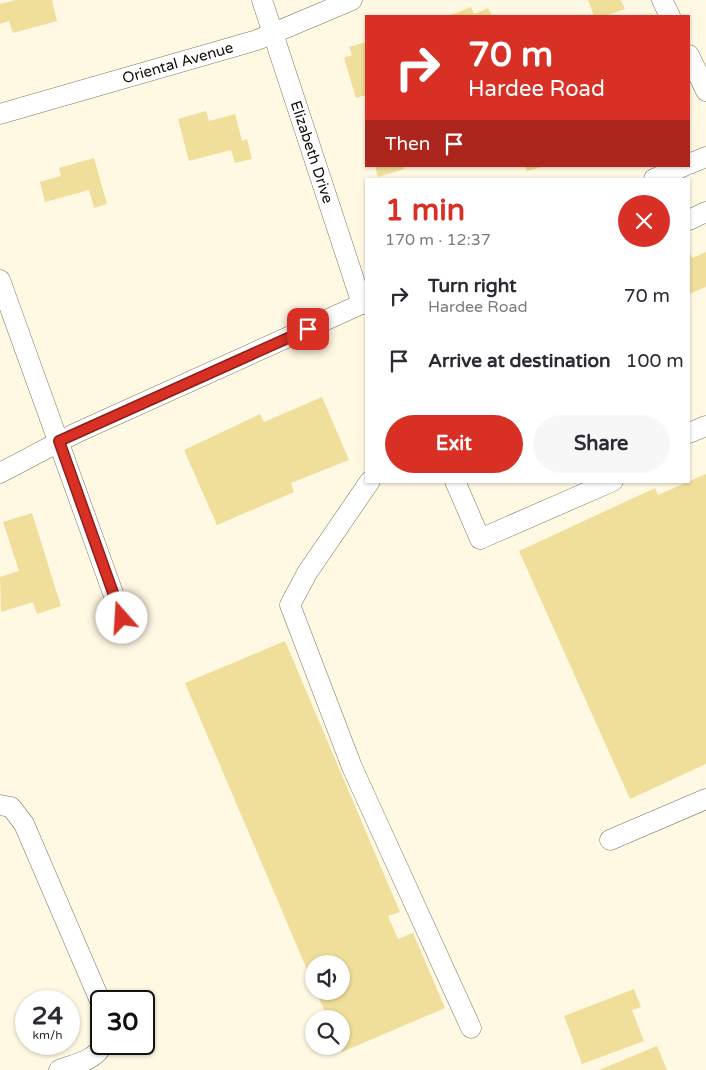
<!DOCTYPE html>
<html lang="en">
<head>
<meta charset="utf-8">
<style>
	body { margin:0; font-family:"Varela Round",sans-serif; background:#f7f7f7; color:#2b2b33; height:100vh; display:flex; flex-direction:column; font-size:19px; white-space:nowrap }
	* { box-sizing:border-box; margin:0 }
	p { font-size:16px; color:#7c7c81 }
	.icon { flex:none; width:28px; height:28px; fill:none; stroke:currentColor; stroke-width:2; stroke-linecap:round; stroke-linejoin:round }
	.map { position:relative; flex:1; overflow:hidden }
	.panel { position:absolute; left:365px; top:178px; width:325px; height:305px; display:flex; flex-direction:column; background:#fff; border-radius:0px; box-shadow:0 1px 4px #0004 }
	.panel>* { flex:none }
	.hud { position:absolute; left:365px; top:15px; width:325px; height:152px; border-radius:0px; box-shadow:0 1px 4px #0004; background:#d93025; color:#fff; overflow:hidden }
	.controls { position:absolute; left:305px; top:955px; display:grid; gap:10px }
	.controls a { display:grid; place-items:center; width:45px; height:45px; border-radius:50%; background:#fff; box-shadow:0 1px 4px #0004; font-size:25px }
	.speed { position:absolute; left:15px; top:990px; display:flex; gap:10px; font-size:25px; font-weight:700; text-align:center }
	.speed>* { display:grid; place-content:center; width:65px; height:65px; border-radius:50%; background:#fff; box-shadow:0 1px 4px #0004; line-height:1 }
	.speed small { font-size:12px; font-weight:400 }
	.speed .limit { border:2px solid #111; border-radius:8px; background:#fff; color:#111 }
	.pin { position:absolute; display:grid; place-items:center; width:42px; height:42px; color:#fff; margin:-21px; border-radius:10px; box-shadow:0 2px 8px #0006 }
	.me { position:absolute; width:55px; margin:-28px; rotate:341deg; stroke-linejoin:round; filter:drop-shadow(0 0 4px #0008) }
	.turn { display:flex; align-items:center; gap:18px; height:105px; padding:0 20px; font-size:22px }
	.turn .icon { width:65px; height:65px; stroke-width:2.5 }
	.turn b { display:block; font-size:35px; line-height:42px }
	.then { display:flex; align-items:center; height:48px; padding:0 20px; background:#0003; gap:10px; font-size:19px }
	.round { display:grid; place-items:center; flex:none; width:52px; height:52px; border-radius:26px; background:#f7f7f7 }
	.head { display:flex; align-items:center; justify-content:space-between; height:85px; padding:0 20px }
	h1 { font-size:30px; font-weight:700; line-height:38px; color:#d93025 }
	.primary-button { display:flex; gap:10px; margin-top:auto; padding:10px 20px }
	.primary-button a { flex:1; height:58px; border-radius:30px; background:#d93025; color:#fff; font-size:20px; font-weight:700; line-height:58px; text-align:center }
	.primary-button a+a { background:#f7f7f7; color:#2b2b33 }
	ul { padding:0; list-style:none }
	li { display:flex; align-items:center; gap:15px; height:65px; padding:0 20px }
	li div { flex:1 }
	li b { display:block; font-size:19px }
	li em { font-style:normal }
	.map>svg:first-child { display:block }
	.building { fill:#f0de9b }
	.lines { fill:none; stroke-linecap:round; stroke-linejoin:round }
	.minor-casing { stroke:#7b745c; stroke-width:21 }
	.minor { stroke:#fff; stroke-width:20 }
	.route-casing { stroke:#8d1f18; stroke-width:12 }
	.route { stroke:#d93025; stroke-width:9 }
	.labels { text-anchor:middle; stroke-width:4.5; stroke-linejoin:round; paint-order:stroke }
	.street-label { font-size:15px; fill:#100e06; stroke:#fff }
</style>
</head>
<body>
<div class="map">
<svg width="706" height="1070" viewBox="0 0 706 1070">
	<rect width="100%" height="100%" fill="#fff9e3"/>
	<path class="building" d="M16 0H52L57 21 13 33 9 21 0 24V4Z
		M588 0H621L625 9 605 16H594Z
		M471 7 474 14 488 8 492 16H448Z
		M366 42V95L356 98 344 58 352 55 349 47Z
		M206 111 209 121 235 114 242 141 247 139 252 159 235 163 231 150 189 161 178 119Z
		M94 158 107 204 94 208 89 190 45 202 40 182 61 176 59 168Z
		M375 166H403L404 169 378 177Z
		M525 166H542V167L527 171Z
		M689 250 692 258 706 252V287L689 294Z
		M322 397 349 460 291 483 294 492 217 525 184 450 260 414 264 422Z
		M706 474V764L630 799 519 551 655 488 658 495Z
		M32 513 61 606 37 614 33 602 1 612 0 577 19 571 3 522Z
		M285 641 400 912 388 916 398 939 413 933 445 1008 342 1052 339 1046H341V1019H328L316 991H341V964H314V986L185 683Z
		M634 989 641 1007 632 1010 644 1041 582 1064 564 1016Z
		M657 1046 667 1070H599Z"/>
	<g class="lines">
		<defs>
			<g id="minor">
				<path id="s1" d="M262 0 362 304"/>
				<path d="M662 0 670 16"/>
				<path d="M689 55 706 91"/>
				<path id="s2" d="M0 114 257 40 352 0"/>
				<path d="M689 164 706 157"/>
				<path d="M654 179 684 166"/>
				<path d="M689 220 706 212"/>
				<path d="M0 280 122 618"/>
				<path d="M689 433 706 426"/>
				<path d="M0 473 76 433 366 302"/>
				<path d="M370 481 307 573 290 605 352 767 471 1028"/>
				<path d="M455 481 480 539 613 481"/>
				<path d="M0 805 11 807 24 824 101 1003"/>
				<path d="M610 840 706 799"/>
				<path d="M59 1070C74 1064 96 1061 103 1044"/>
			</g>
		</defs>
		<use href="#minor" class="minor-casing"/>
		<use href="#minor" class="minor"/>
	</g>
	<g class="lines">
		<defs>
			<path id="route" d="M122 618 59 441 308 329"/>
		</defs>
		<use href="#route" class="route-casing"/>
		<use href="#route" class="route"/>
	</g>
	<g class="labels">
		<g class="street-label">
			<text dy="5" stroke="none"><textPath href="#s2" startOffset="185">Oriental Avenue</textPath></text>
			<text dy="5" stroke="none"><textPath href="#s1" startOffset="160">Elizabeth Drive</textPath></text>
		</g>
	</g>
</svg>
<div class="controls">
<a><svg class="icon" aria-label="sound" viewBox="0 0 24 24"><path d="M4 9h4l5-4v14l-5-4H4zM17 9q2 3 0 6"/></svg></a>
<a><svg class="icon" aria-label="search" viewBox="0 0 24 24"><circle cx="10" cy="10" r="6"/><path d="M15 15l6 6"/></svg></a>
</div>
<div class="speed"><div>24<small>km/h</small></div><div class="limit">30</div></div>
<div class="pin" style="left:308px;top:329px;background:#d93025"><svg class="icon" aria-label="arrive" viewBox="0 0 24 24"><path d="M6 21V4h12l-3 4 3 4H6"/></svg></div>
<svg class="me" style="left:122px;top:618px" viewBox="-20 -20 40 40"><circle r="19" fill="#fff"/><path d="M0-13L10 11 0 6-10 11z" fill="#d93025"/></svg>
<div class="hud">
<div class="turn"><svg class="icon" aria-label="right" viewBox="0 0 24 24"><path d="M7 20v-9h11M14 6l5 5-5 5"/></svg><div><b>70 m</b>Hardee Road</div></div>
<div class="then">Then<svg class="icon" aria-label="arrive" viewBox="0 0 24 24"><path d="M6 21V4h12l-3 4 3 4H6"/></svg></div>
</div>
<section class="panel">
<div class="head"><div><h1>1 min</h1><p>170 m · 12:37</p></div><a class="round" style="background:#d93025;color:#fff"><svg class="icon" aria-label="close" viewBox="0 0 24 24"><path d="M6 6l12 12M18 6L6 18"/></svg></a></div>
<ul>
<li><svg class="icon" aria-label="right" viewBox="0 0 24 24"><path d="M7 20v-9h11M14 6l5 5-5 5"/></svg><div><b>Turn right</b><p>Hardee Road</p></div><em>70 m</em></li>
<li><svg class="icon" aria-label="arrive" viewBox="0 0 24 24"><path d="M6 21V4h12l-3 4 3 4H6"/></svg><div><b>Arrive at destination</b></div><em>100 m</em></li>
</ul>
<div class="primary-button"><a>Exit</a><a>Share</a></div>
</section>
</div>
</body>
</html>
